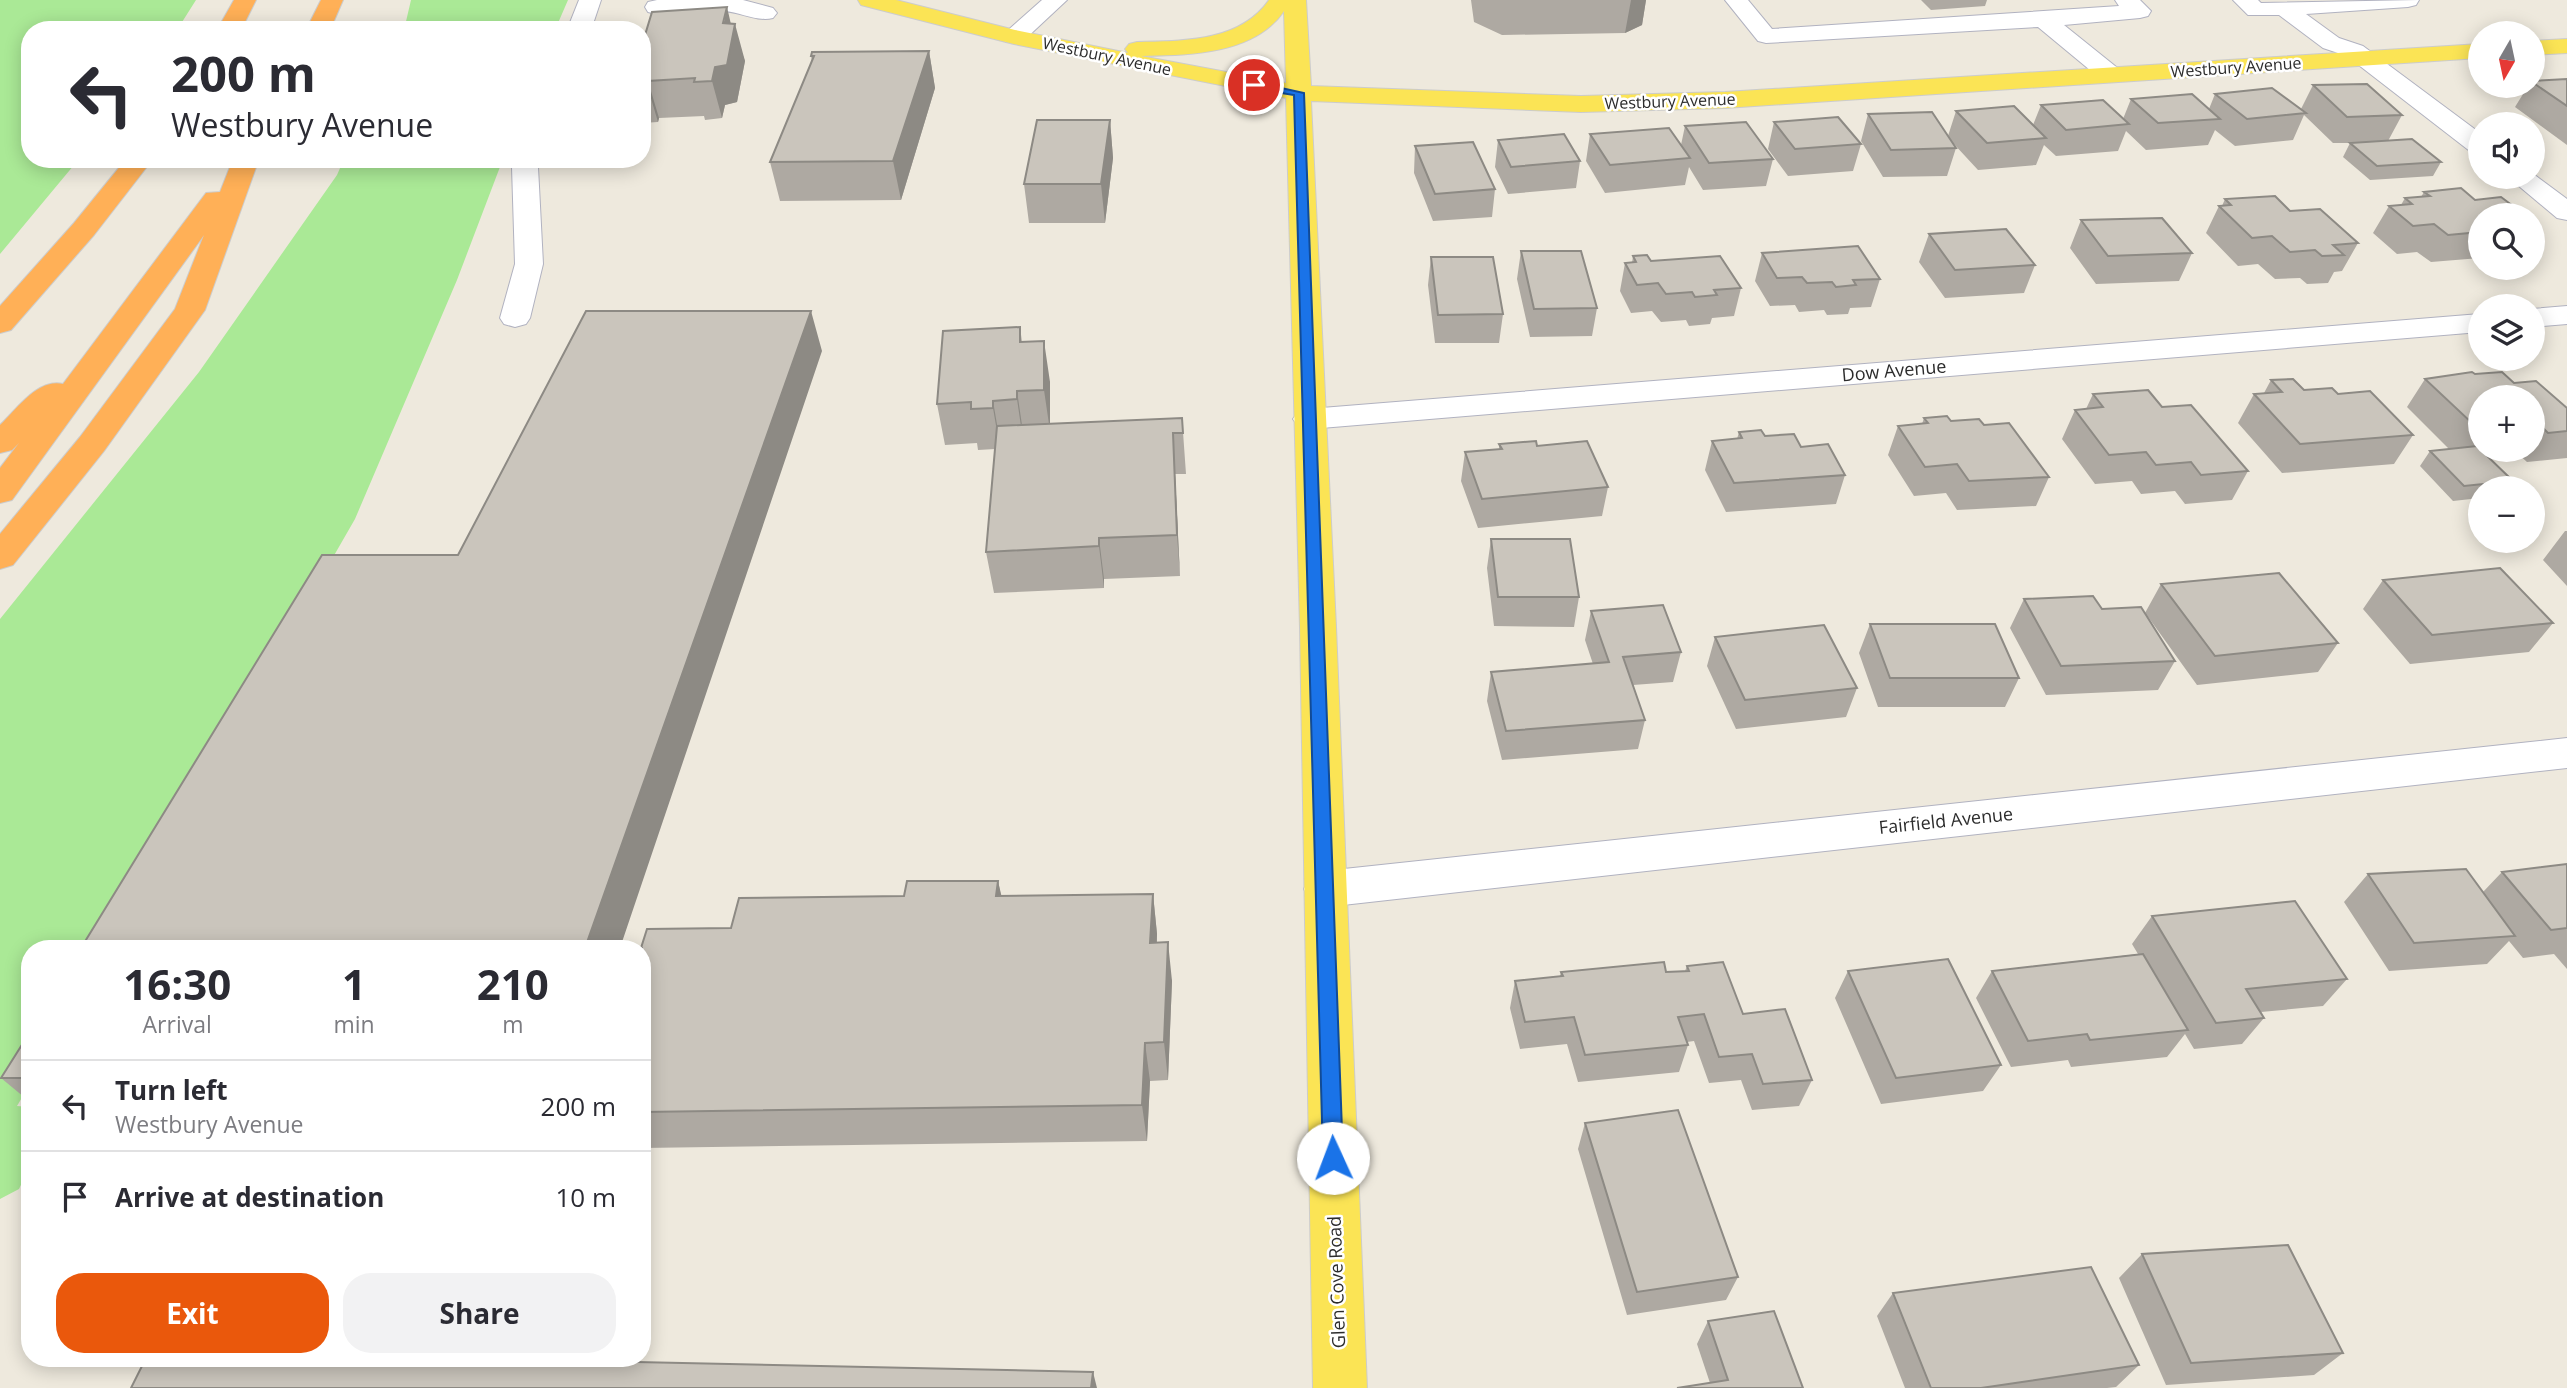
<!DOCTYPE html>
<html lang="en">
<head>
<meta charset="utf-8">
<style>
	body { margin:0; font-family:"Open Sans",sans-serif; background:#f2f2f3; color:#2b2b33; height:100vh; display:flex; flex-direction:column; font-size:26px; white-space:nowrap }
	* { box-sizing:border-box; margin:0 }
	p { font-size:23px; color:#7c7c81 }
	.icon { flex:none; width:38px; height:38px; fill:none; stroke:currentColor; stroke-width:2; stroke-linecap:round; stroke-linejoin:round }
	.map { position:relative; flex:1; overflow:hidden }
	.panel { position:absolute; left:21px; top:940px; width:630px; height:427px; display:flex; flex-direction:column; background:#fff; border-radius:28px; box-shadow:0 4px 18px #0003 }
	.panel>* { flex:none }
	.hud { position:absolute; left:21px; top:21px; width:630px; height:147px; border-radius:28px; box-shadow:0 4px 18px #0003; background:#fff; color:#2b2b33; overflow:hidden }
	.needle { width:46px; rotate:189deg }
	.fabs { position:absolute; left:2468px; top:21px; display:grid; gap:14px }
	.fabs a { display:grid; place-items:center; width:77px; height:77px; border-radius:50%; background:#fff; box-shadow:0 4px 18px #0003; font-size:35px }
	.pin { position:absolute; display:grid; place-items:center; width:60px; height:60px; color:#fff; margin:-30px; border:4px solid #fff; border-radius:50%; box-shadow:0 2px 7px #0007 }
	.me { position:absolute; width:77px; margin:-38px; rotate:358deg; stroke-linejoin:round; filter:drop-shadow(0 0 5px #0008) }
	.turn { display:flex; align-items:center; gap:24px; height:147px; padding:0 35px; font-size:32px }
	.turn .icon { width:91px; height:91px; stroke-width:2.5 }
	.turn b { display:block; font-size:49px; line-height:60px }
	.eta { display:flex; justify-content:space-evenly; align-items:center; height:119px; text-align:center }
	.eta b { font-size:42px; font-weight:700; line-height:49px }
	.button { display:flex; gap:14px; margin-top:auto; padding:14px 35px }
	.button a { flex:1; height:80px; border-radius:28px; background:#ea580c; color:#fff; font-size:28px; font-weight:700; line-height:80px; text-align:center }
	.button a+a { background:#f2f2f3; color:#2b2b33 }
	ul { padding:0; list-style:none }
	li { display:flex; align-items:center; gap:21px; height:91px; padding:0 35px; border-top:2px solid #e1e1e2 }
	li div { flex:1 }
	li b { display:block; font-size:26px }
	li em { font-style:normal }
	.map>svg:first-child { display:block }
	.green { fill:#aae996 }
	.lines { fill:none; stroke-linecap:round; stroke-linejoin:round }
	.minor-casing { stroke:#b1b2c0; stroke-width:2 }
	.major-casing { stroke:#ccc; stroke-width:2 }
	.highway-casing { stroke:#ccc; stroke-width:2 }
	.minor { fill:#fff; fill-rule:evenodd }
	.major { fill:#fbe455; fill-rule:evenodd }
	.highway { fill:#ffb057; fill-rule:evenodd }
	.wall { fill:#aea9a2 }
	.shaded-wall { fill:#8d8a84 }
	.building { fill:#cac5bc; stroke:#8d8a84; stroke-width:2 }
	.route { fill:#1a73e8; stroke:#114b97; stroke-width:2 }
	.labels { text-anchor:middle; stroke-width:5; stroke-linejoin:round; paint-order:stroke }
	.far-street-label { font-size:16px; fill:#2c2c2c; stroke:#fff }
	.street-label { font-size:18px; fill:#2c2c2c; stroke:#fff }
</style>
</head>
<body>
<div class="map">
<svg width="2567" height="1388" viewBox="0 0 2567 1388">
	<rect width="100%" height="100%" fill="#eee9dd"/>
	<path class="green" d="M0 0H196L177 30H30V159H79L0 254Z
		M411 0H568L555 30H404Z
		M344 159H503L457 280 355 519 108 948H30V1084L17 1106 30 1107V1166L19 1189 0 1199V619L199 372 337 175Z"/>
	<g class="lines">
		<defs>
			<path id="minor" d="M579 0H601L591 30H567Z
				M657 0H743L773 8 777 13 773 18C757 22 740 12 724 11 701 8 678 11 656 14L648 12 645 7 648 2Z
				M1042 0H1067L1022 42H1006L1002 37 1006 32Z
				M1725 0H1748L1772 29 2119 6 2115 0H2140L2151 11 2148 16 2140 18 2064 25 2120 70 2123 75 2120 80 2111 82 2102 80 2038 27 1766 43 1758 41Z
				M2233 0H2258L2261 3 2419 0 2416 5 2408 7 2306 14 2339 38 2363 46 2480 133V154L2471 152 2347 56 2323 48 2279 15H2248Z
				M515 159H541L538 167 543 264 530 318 526 324 515 327 504 324 500 318 515 264 512 167Z
				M2532 173 2567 199V220L2557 218 2508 177H2532Z
				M2567 306V324L2532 327V309Z
				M2480 314V332L1309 429 1298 426 1293 419 1298 412 1309 409Z
				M2567 738V768L1325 907 1310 901 1304 889 1310 877 1325 871Z"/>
			<path id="major" d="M858 0H896L1015 30 1128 53 1125 49 1129 44 1137 42C1183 41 1240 42 1269 0H1306L1311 86 1581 96 1725 92 2480 44V58L1725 108 1581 112 1311 101 1336 627 1367 1388H1313L1300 627 1286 98 1014 44 861 5ZM1284 11 1286 83 1141 56C1188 55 1254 55 1284 11Z
				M2567 39V53L2532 55V41Z"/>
			<path id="highway" d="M234 0H256L241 30H217Z
				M321 0H343L330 30H306Z
				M126 159H153L94 235 11 330 0 333V306L74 223Z
				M233 159H259L205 310 104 451 13 565 0 569V534L80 437 175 309 204 235 12 500 0 503V468L19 443 12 450 0 453V425C17 409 38 378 63 384L206 193 220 192Z"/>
		</defs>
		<use href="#minor" class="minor-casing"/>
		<use href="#major" class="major-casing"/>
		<use href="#highway" class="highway-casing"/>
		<use href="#minor" class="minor"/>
		<use href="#major" class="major"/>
		<use href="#highway" class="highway"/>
	</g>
	<path class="wall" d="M1471 0H1646L1642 25 1625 33 1502 35 1474 22Z
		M1921 0H1987L1985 6 1931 10Z
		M731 24 745 61 737 102 725 105 722 118 705 120 704 116 659 118 658 122 642 123V45Z
		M929 51 935 88 901 200 780 201 770 162 812 61 811 56Z
		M2567 79V145L2515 107 2528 86H2532V81Z
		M2313 85 2402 115 2388 141 2441 162 2433 176 2370 180 2343 157 2350 143H2359H2333L2304 115 2293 140 2235 146 2215 130 2208 145 2146 150 2126 131 2118 151 2056 156 2044 145 2036 165 1978 170 1953 143 1956 148 1947 176 1883 177 1861 141 1868 114 1948 136 1956 111 2033 125 2041 105 2123 119 2131 99 2209 109 2215 94 2301 109Z
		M1110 120 1113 158 1105 223H1029L1024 184Z
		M1774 122 1861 144 1853 171 1788 176 1768 149Z
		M1685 126 1773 159 1766 186 1703 190 1689 167 1685 185 1605 193 1586 161 1590 134 1681 145Z
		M1498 140 1580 161 1576 188 1508 194 1495 167Z
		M1415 146 1495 189 1492 217 1433 221 1414 173Z
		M2424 192 2480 215V258L2431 262 2417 252 2397 254 2373 233 2389 206 2401 205 2405 198 2421 197Z
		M2225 199 2358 243 2342 271 2334 272 2328 283 2307 284 2300 278 2275 279 2258 264 2238 266 2206 233 2219 206H2222Z
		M2081 220 2192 253 2179 281 2096 284 2070 248Z
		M1929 234 2035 265 2024 293 1945 298 1919 262Z
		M1521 251 1597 308 1592 336 1530 337 1517 279Z
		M1762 253 1880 279 1871 307 1850 308 1848 314 1827 315 1824 310 1799 312 1795 305 1770 306 1755 281Z
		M1633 256 1741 288 1734 316 1712 318 1710 324 1689 326 1686 320 1661 322 1652 311 1631 313 1620 291 1625 263H1632Z
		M1431 257 1503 314 1499 343H1435L1428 285Z
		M1020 327 1022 342 1050 382V424L1182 418 1186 474H1175L1180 576 1104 579V588L994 593 986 552 995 449 978 450 977 443 945 445 937 404Z
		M2475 374 2514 383 2567 408V458L2527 462 2514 450H2532V397H2480V450H2497L2482 451 2513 481 2507 488H2480V498L2453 501 2420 466 2430 451 2449 449 2407 407 2425 379Z
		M2271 380 2304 390 2338 394 2413 435 2394 464 2282 473 2238 423 2254 394 2264 393Z
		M2093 394 2162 407 2248 471 2232 500 2185 504 2175 491 2141 494 2132 481 2095 484 2062 439 2075 410 2086 409Z
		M1924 418 1984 425 2049 477 2036 506 1957 510 1946 493 1914 496 1888 455 1898 426 1922 424Z
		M1739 432 1765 436 1801 447 1845 475 1836 504 1726 512 1705 470 1712 441 1737 439Z
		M1499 444 1537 446 1608 487 1602 516 1478 528 1461 481 1465 452 1499 449Z
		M2565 531H2567V586L2543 560Z
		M1491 539 1579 597 1574 627 1494 626 1487 568Z
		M2383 580 2553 623 2529 652 2410 664 2363 609Z
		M2161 584 2338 643 2318 672 2197 685 2146 614 2175 661 2158 690 2046 695 2010 628 2024 599 2102 609 2145 613Z
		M1591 611 1681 652 1673 682 1633 685 1645 720 1638 749 1502 760 1487 701 1491 672 1593 664 1585 640Z
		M1870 624 2019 678 2005 707H1878L1859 653Z
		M1715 637 1857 688 1846 717 1736 729 1707 666Z
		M2567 864V969L2554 954 2523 958 2509 941 2487 964 2389 971 2344 902 2368 874 2483 892 2502 872Z
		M998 881 1001 896 1153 894 1157 934V943L1172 981 1168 1080 1150 1081 1147 1141 642 1148V948L731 928 904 896Z
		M2152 916 2347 979 2323 1006 2261 1012 2264 1018 2242 1044 2194 1049 2185 1034 2167 1057 2071 1067 2068 1060 2011 1067 1976 998 1992 971 2138 954 2132 944Z
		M1687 966 1743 1014 1812 1080 1799 1106 1752 1110 1741 1080 1709 1083 1694 1041 1687 1042 1688 1045 1679 1072 1578 1082 1567 1044 1520 1049 1510 1008 1515 981 1560 976 1561 972 1685 971Z
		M1848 971 2001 1065 1983 1091 1881 1104 1835 998Z
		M30 1032V1102L1 1078Z
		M1585 1123 1738 1277 1726 1300 1627 1315 1578 1149Z
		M2142 1254 2343 1353 2314 1375 2166 1385 2119 1278Z
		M1893 1293 2139 1365 2116 1387 2107 1388H1905L1877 1316Z
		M1708 1321 1803 1388 1710 1383 1697 1344Z"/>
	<path class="shaded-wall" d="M1631 0H1646L1642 25 1625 33Z
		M727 7 733 33 735 24 745 61 737 102 725 105 722 118 712 81Z
		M929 51 935 88 901 200 893 161Z
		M648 81 659 118 658 122 647 85Z
		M1110 120 1113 158 1105 223 1101 184Z
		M811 311 822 351 620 948H585Z
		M1044 341 1050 382V431L1044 390Z
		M1017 391 1023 432V440L1017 399Z
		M993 401 1000 442V449L993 408Z
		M1173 433 1175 474 1180 576 1177 535Z
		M1099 538 1104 579V588L1099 546Z
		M998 881 1007 920 996 896Z
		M1153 894 1157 934 1155 982 1150 943Z
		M1168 942 1172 981 1168 1080 1164 1042Z
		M1145 1043 1150 1081 1147 1141 1142 1105Z
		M1093 1372 1097 1388H1091Z"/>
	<path class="building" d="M727 7 723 23 735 24 727 65 715 67 712 81 694 82 695 78 648 81 647 85H642V45L652 12Z
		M929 51 893 161 770 162 814 56H811L812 52Z
		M2567 79V106L2532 82V81Z
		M2367 84 2402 115 2347 117 2313 85Z
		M2272 88 2306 113 2247 119 2215 94Z
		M2192 94 2220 119 2158 123 2131 99Z
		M2103 100 2129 124 2066 130 2041 105Z
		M2014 106 2046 138 1987 143 1956 111Z
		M1932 112 1956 148 1891 150 1868 114Z
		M1838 117 1861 144 1795 149 1774 122Z
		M1037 120H1110L1101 184H1024Z
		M1746 122 1773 159 1709 163 1685 126Z
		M1669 128 1690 158 1610 165 1590 134Z
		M1564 134 1580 161 1511 167 1498 140Z
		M2412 139 2441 162 2377 166 2350 143Z
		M1473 142 1495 189 1435 194 1415 146Z
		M2461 188 2475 200 2501 197 2525 215H2480V232L2448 235 2434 224 2413 226 2389 206 2412 204 2405 198 2430 196 2424 192Z
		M2275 196 2290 211 2320 209 2358 243 2333 245 2344 255 2322 256 2315 250 2290 252 2272 236 2252 238 2219 206 2231 205 2225 199Z
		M2162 218 2192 253 2108 256 2081 220Z
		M2006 229 2035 265 1955 270 1929 234Z
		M1858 246 1880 279 1853 280 1856 285 1836 287 1832 282 1807 283 1802 277 1777 278 1762 253Z
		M1521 251H1581L1597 308 1534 309Z
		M1647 255 1651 261 1720 256 1741 288 1714 290 1717 295 1695 297 1692 292 1666 294 1658 283 1637 285 1625 263 1636 262 1633 256Z
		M1431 257H1493L1503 314 1438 315Z
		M586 311H811L585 948H81L322 555H458Z
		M1020 327V342L1044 341V390L1017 391V399L993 401V408L971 409V402L937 404 943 331Z
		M2472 372 2475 374 2502 372 2514 383 2536 381 2567 408V431L2548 433 2534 419 2532 420V397H2480V424L2474 425 2425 379Z
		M2293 379 2304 390 2332 388 2338 394 2370 391 2413 435 2300 444 2254 394 2282 392 2271 380Z
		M2148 390 2162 407 2191 405 2248 471 2201 475 2191 462 2156 465 2146 452 2109 455 2075 410 2103 407 2093 394Z
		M1947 416 1951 421 1979 419 1984 425 2009 423 2049 477 1969 481 1957 464 1925 467 1898 426 1928 423 1924 418Z
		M1182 418 1183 433H1173L1177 535 1099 538V546L986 552 997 426Z
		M1761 430 1765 436 1794 434 1801 447 1828 444 1845 475 1734 483 1712 441 1742 438 1739 432Z
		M1536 441 1537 446 1587 441 1608 487 1482 499 1465 452 1502 449 1499 444Z
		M2477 446 2480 450H2481L2513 481 2464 486 2430 451Z
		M1491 539H1570L1579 597H1498Z
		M2500 568 2553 623 2432 635 2383 580Z
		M2279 573 2338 643 2215 656 2161 584Z
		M2093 596 2102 609 2141 607 2175 661 2061 666 2024 599Z
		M1663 605 1681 652 1623 657 1645 720 1506 731 1491 672 1609 662 1591 611Z
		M1870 624H1995L2019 678H1890Z
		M1824 625 1857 688 1745 700 1715 637Z
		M2567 864V928L2551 930 2502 872Z
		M2466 869 2515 936 2414 943 2368 874Z
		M907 881H998L996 896 1153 894 1150 943 1168 942 1164 1042 1145 1043 1142 1105 642 1112V948H641L647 929 731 928 739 898 904 896Z
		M2295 901 2347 979 2246 989 2264 1018 2216 1023 2152 916Z
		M2143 954 2188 1030 2090 1040 2087 1034 2028 1041 1992 971Z
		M1948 959 2001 1065 1896 1078 1848 971Z
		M1664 962 1666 972 1689 971 1687 966 1723 962 1743 1014 1785 1009 1812 1080 1763 1084 1752 1054 1719 1057 1704 1014 1678 1017 1688 1045 1585 1055 1574 1017 1525 1022 1515 981 1563 976 1561 972Z
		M30 1032V1078H1Z
		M1678 1110 1738 1277 1637 1292 1585 1123Z
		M2288 1245 2343 1353 2191 1363 2142 1254Z
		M2091 1267 2139 1365 1981 1388H1931L1893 1293Z
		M1774 1311 1803 1388H1677L1728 1380 1708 1321Z
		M146 1358H447L1093 1372 1091 1388H131Z"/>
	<path class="route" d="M1254 82 1304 93 1343 1158 1340 1165 1333 1168 1326 1165 1323 1158 1294 95 1250 88V83Z"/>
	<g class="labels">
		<g class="far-street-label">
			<text transform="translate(1107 56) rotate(12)" y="6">Westbury Avenue</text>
			<text transform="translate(2236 67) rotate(-4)" y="6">Westbury Avenue</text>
			<text transform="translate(1670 101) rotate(-2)" y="6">Westbury Avenue</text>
		</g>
		<g class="street-label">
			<text transform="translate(1894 371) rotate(-5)" y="6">Dow Avenue</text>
			<text transform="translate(1946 821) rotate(-6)" y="6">Fairfield Avenue</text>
			<text transform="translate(1337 1282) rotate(-92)" y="6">Glen Cove Road</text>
		</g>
	</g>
</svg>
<div class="fabs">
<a><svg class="needle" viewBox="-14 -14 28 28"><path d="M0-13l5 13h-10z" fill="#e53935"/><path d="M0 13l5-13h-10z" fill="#7c7c81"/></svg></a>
<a><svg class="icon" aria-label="sound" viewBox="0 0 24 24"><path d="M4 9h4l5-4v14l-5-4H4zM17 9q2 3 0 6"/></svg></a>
<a><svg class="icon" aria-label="search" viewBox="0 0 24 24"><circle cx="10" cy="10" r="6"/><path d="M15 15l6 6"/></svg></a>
<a><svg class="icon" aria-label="layers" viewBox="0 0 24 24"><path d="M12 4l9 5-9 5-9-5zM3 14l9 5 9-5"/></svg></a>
<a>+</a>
<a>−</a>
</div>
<div class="pin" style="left:1254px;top:85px;background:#d93025"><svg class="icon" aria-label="arrive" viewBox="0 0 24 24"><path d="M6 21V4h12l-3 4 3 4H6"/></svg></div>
<svg class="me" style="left:1333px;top:1158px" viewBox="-20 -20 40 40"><circle r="19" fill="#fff"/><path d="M0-13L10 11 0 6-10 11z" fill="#1a73e8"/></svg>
<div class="hud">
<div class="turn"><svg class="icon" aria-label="left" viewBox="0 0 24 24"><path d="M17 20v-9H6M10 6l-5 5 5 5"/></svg><div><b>200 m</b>Westbury Avenue</div></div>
</div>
<section class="panel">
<div class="eta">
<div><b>16:30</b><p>Arrival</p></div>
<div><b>1</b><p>min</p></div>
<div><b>210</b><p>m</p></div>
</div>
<ul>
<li><svg class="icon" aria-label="left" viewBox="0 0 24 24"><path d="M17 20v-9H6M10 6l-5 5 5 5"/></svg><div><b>Turn left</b><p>Westbury Avenue</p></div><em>200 m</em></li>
<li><svg class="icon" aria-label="arrive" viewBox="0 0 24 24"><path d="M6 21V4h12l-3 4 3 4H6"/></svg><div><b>Arrive at destination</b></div><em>10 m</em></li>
</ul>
<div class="button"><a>Exit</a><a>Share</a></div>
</section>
</div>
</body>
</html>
